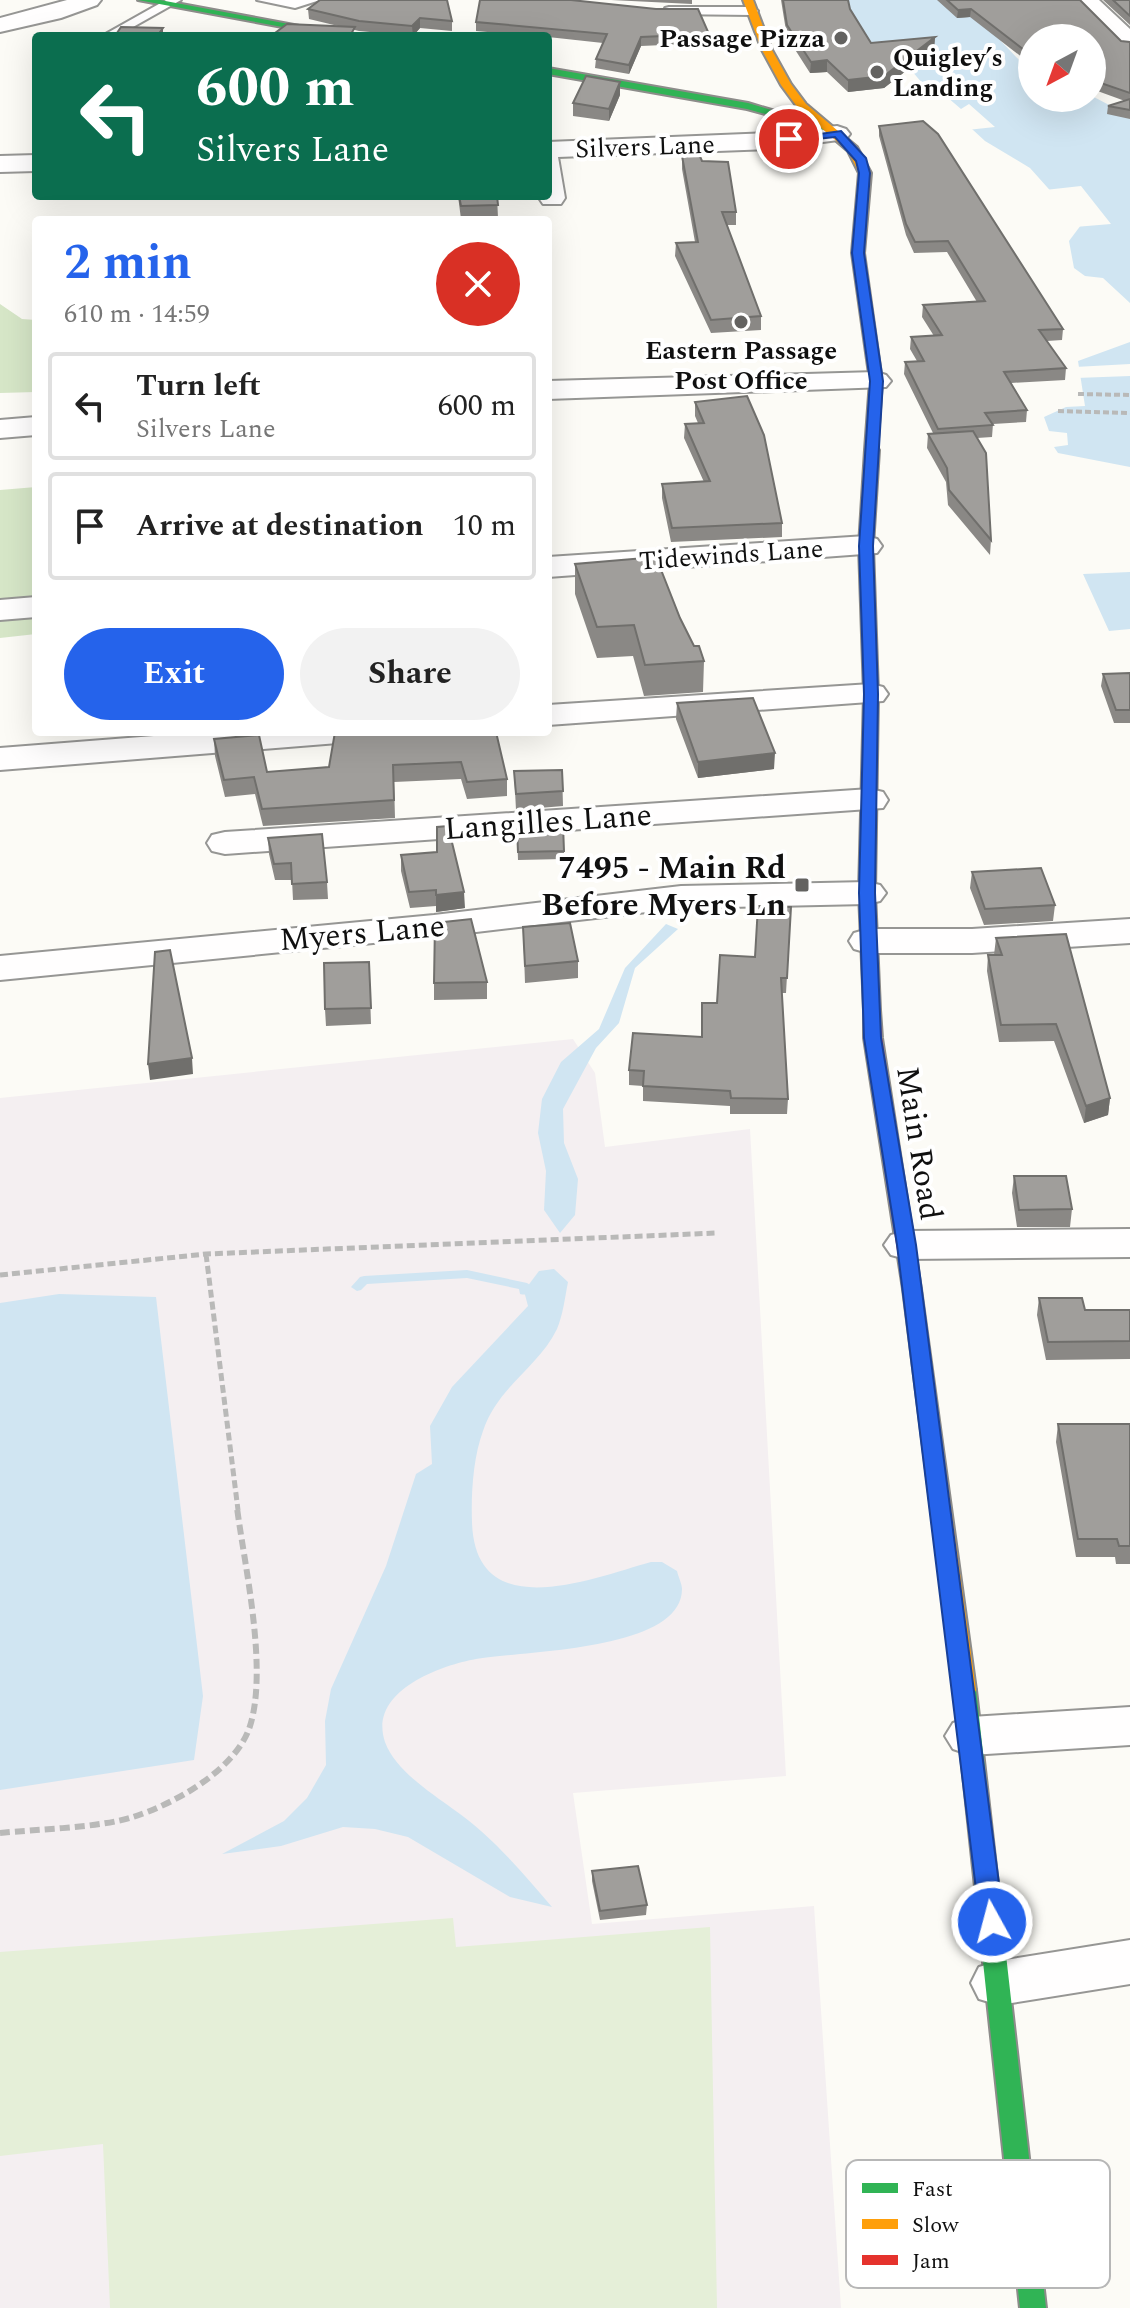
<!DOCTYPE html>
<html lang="en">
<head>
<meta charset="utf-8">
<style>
	body { margin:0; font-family:Spectral,serif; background:#f2f2f2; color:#222; height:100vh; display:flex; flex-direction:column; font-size:30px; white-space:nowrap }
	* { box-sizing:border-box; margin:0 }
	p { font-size:26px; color:#767676 }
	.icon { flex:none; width:44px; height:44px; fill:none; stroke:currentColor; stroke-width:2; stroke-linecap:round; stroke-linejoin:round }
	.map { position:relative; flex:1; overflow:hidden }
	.sheet { position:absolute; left:32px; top:216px; width:520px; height:520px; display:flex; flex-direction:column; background:#fff; border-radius:8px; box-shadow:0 8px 32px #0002 }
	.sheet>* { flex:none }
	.guide { position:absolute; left:32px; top:32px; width:520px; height:168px; border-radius:8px; box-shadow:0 8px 32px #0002; background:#0b6e4f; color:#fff; overflow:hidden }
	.needle { width:52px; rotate:221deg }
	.controls { position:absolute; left:1018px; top:24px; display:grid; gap:16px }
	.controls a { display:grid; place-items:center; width:88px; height:88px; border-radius:50%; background:#fff; box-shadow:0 8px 32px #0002; font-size:40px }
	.pin { position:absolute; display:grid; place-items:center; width:68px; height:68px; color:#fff; margin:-34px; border:4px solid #fff; border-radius:50%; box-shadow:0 2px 8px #0007 }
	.me { position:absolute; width:88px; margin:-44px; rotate:353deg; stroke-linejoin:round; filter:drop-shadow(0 0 6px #0008) }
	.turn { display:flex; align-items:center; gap:28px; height:168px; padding:0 32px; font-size:36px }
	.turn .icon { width:104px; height:104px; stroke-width:2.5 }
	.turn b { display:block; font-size:56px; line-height:68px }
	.round { display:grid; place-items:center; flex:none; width:84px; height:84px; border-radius:42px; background:#f2f2f2 }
	.overview { display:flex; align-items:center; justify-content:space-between; height:136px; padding:0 32px }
	h1 { font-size:48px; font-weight:700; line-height:60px; color:#2563eb }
	.button { display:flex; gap:16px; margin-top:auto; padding:16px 32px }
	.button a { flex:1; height:92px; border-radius:48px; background:#2563eb; color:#fff; font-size:32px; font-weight:700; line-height:92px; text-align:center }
	.button a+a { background:#f2f2f2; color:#222 }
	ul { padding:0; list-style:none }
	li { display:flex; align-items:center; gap:24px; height:108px; margin:0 16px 12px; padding:0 16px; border:4px solid #e0e0e0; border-radius:8px }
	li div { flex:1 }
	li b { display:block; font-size:30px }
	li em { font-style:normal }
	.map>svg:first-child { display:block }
	.industrial { fill:#f4eff1 }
	.green { fill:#e5efd8 }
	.forest { fill:#d6e6c7 }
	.water { fill:#d0e5f2 }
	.pier { fill:#fcfbf6 }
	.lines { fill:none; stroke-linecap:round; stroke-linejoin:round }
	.stream { fill:#d0e5f2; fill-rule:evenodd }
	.lane-casing { stroke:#969694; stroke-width:4 }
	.street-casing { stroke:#969694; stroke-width:4 }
	.fast-casing { stroke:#8d8c8a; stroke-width:4 }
	.slow-casing { stroke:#8d8c8a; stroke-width:4 }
	.jam-casing { stroke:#8d8c8a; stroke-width:4 }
	.path-far2 { stroke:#b9b9b8; stroke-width:4; stroke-dasharray:6 3; stroke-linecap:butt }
	.path-far1 { stroke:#b9b9b8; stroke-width:5; stroke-dasharray:8 4; stroke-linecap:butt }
	.path { stroke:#b9b9b8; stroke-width:6; stroke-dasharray:10 5; stroke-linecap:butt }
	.lane { fill:#fffefe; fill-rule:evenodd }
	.street { fill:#fffefe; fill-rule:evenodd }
	.fast { fill:#30b455; fill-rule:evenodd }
	.slow { fill:#ff9f0a; fill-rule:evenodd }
	.jam { fill:#e5322d; fill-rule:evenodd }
	.wall { fill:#8a8885 }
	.shaded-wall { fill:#706f6c }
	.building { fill:#a09e9b; stroke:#706f6c; stroke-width:2 }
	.route { fill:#2563eb; stroke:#184099; stroke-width:2 }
	.poi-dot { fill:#636260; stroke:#fff; stroke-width:3 }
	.labels { text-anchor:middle; stroke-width:8; stroke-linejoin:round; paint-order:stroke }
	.far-poi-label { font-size:26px; font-weight:bold; fill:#101010; stroke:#fff; text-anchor:end }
	.far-street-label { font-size:26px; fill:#101010; stroke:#fff }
	.street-label { font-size:32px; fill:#101010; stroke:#fff }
	.poi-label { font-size:32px; font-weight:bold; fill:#101010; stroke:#fff; text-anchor:end }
	.key { fill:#fff; stroke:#b7b7b7; stroke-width:2 }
	.key-label { font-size:22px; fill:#101010 }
</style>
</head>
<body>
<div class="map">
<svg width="1130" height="2308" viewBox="0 0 1130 2308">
	<rect width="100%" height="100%" fill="#fcfbf6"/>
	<path class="industrial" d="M573 1039 595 1073 605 1147 750 1129 786 1776 573 1793 592 1924 814 1906 841 2308H0V1098Z"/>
	<path class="green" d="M453 1918 456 1947 710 1927 717 2308H110L103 2144 0 2156V1952Z"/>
	<path class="forest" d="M0 304 22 319 36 320V392L0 393Z
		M36 487V634L0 638V490Z"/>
	<path class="water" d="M837 0H962L1020 61 1032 65V98L1092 96 1111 106 1130 108V303L1103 278 1085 276 1074 268 1069 241 1081 225 1030 168 985 141 922 83 896 52 864 45Z
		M1130 342V467L1058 453 1054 447 1068 445 1067 433 1049 431 1044 417 1066 407 1085 406 1078 361Z
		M1130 572V629L1109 631 1083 574Z
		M666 924 678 929 635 968 619 1023 596 1048 563 1109 564 1143 578 1179 575 1215 560 1233 544 1210 546 1171 538 1133 542 1099 561 1062 599 1029 625 968Z
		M554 1269 568 1282C565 1297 563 1315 557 1329 538 1368 498 1386 483 1431 473 1458 471 1494 472 1522 475 1626 590 1579 651 1562H662L677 1571C678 1576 682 1584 682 1589 682 1652 518 1651 476 1659 438 1666 368 1692 385 1742 395 1770 430 1792 453 1809 491 1835 522 1872 552 1907L510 1897 408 1837 375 1829 343 1827 281 1846 222 1854 284 1821 307 1798 326 1765 325 1721 331 1689 386 1566 416 1474 432 1464 430 1426 452 1387 528 1306 524 1291 539 1271Z
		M59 1294 156 1297 203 1696 194 1760 0 1790V1303Z"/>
	<path class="pier" d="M933 85 961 109 969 104 995 127 967 130 920 86Z
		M1081 186 1111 224 1075 227 1045 190Z
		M1130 364V376L1076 378 1075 367Z"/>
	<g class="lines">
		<path class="stream" d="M467 1270 527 1283 533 1287C529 1293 527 1296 520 1294L519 1289 467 1278 367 1284 361 1290 357 1291 351 1287 360 1277 364 1276Z"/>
		<defs>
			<path id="lane" d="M166 0H181L117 36H102Z
				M257 0H320L295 8Z
				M669 7H752L758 11 752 15 665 14V8Z"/>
			<path id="street" d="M67 0H101L97 5 61 18 0 32V18Z
				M1074 0H1099L1130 29V49L1122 47Z
				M837 126 846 129 850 134 846 139 769 149 558 157 565 198 561 204H543L539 198 548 196V142L769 133Z
				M36 155V171L0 172V156Z
				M876 372 886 375 891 381 886 387 548 399V381Z
				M36 417V435L0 438V420Z
				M866 536 877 539 882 546 877 553 548 577V557Z
				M36 597V617L0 620V600Z
				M871 684 883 687 888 694 883 701 548 725V705Z
				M205 732H356L350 739 338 743 0 770V748Z
				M870 789 883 792 888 800 883 808 225 854 212 851 207 843 212 835 225 832Z
				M867 882 880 885 886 893 880 901 867 904 681 908 434 937 0 980V956L434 915 681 886Z
				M1130 919V943L972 953H868L854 949 849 941 854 933 868 929H972Z
				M1130 1229V1257L906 1259 891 1255 884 1245 891 1235 906 1231Z
				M1130 1707V1745L971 1755 953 1749 945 1736 953 1723 971 1717Z
				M1130 1940V1984L999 2005 979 1999 971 1983 979 1967 999 1961Z"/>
			<path id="fast" d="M138 0H160L353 36H331Z
				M548 68 748 103 829 127 824 130 747 109 548 74Z
				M872 446 879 450 873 546 878 694 875 893 880 1010 872 1015 864 1010 859 893 864 694 859 546 865 450Z
				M965 1682 973 1684 976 1690 1046 2308H1020L954 1690 957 1684Z"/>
			<path id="slow" d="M743 0H753L772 50 791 84 806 104 857 147 871 173 864 253 882 381 877 453 865 450 870 381 852 253 859 173 848 151 798 108 781 85 762 50Z
				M912 1283 921 1289 976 1690 973 1696 965 1698 957 1696 954 1690 903 1289Z"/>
			<path id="jam" d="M872 1005 880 1010 882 1038 921 1289 912 1295 903 1289 864 1038V1010Z"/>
		</defs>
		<use href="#lane" class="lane-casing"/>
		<use href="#street" class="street-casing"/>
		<use href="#fast" class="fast-casing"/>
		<use href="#slow" class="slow-casing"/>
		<use href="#jam" class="jam-casing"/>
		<path class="path-far2" d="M1078 394 1130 395
			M1058 411 1130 413"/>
		<path class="path-far1" d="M206 1254 238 1510
			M0 1275 206 1254 717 1233"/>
		<path class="path" d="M0 1833C39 1829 98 1828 133 1817 174 1804 236 1770 250 1726 268 1669 245 1568 237 1508"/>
		<use href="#lane" class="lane"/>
		<use href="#street" class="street"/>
		<use href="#fast" class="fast"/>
		<use href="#slow" class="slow"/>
		<use href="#jam" class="jam"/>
	</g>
	<path class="wall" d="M611 0H692V4Z
		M781 0H848L850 9 871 43 935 37 934 49 884 88 848 92 827 72 810 73 787 37Z
		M937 0H1080L1121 41 1130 42V119L1107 114 1108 106 1125 101 1092 89V38H1032V65L970 17 957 18Z
		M1103 0H1130V25Z
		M308 9 452 21V31L420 28 413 36 359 31 309 19Z
		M476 22 709 34V43L641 46 629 74 595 68 596 59 603 43 548 37V36H532L476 31Z
		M620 95 609 121 573 116V103Z
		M879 126 1063 329 1062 340 1047 341 1066 368 1065 380 1011 383 1027 410 1026 422 993 424 992 437 977 438 991 540 990 555 948 505 946 482 927 448 928 434 933 433 904 374 905 362 917 361 910 349 911 337 934 336 922 317 923 305 977 302 947 252 914 253 906 235 879 136Z
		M682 156 702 161 736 212V225H727L761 316V330L711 333 675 256 676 243 695 242 682 169Z
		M458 196H497L498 218 461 219Z
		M695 402 782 523V537L671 542 662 498V484L704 482 684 438 685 424 698 423 695 416Z
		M575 564 680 618 694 646 704 661 703 692 644 696 633 656 597 658 575 594Z
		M1130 673V723H1114L1101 686 1103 674Z
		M677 703 774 769 698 778 676 719Z
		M496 732 507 779V796L467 799 461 779 394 782 395 818 263 826 255 794 225 797 215 756 214 739 267 772 329 767Z
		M562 770 563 806 516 810 514 771Z
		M517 828 564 851V859L518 860Z
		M268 838 327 882 328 899 293 900 292 880H275L269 854Z
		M401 855 465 908 436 912V906L410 908 401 871Z
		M972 872 1055 905 1053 921 984 925 970 888Z
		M791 907 786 993H782L788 1099 787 1114H730V1106L643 1101V1086L629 1085V1070L702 1036V1003H717L755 957Z
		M523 927 578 961V978L525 983Z
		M996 938 1110 1098 1108 1115 1084 1123 1054 1041 999 1042 987 971 988 955H994Z
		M369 962 371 1024 326 1026 325 1009Z
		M487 982V999L434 1000V983Z
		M1014 1176 1072 1209 1070 1227H1017L1012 1193Z
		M1039 1298 1085 1310H1130V1359L1046 1360 1037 1315Z
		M1058 1424H1130V1564H1116L1115 1557H1076L1056 1442Z
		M592 1871 647 1905 646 1915 600 1920 592 1881Z"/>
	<path class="shaded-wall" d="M971 9 970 17 957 18 958 10Z
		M420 18V28L413 36 412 26Z
		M163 28V36H157Z
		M641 37V46L629 74V65Z
		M935 37 934 49 884 88 848 92V80Z
		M827 60V72L810 73 811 62Z
		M620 82V95L609 121V109Z
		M775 753 774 769 698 778V762Z
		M464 892 465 908 436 912V895Z
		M192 1058 193 1074 150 1080 148 1064Z
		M1110 1098 1108 1115 1084 1123 1086 1106Z"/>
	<path class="building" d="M320 0H447L452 21 420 18 412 26 359 21 308 9Z
		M480 0H571L656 9H698L709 34 641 37 629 65 596 59 607 34 476 22Z
		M783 0H848L850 9 871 43 935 37 884 76 848 80 827 60 811 62 787 25Z
		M947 0H1080L1121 41 1130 42V93L1092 80V38H1032V56L971 9 958 10Z
		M1113 0H1130V16Z
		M287 24 355 27 350 36H271Z
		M121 27 163 28 157 36H115Z
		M586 76 620 82 609 109 573 103Z
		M1130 99V110L1108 106Z
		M923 121 938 134 1063 329 1039 330 1066 368 1004 372 1027 410 985 413 993 425 938 429 905 362 924 361 911 337 942 335 923 305 985 301 948 241 915 242 906 224 879 126Z
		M698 152 702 161 728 162 736 212H722L761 316 711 320 676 243 698 242 682 156Z
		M459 196H497L498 205 461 206Z
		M747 396 764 435 782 523 672 528 662 484 710 481 685 424 704 423 695 402Z
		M973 431 986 453 991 540 949 490 947 468 928 434Z
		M656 557 680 618 694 646H699L704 661 645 665 634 625 597 627 575 564Z
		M1130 673V710H1116L1103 674Z
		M753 698 775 753 698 762 677 703Z
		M335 732H496L507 779 467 782 461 762 393 765 394 800 262 809 254 777 224 780 214 739 259 735 267 772 329 767Z
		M562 770 563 791 516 794 514 771Z
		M563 825 564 851 518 852 517 828Z
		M448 826 464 892 436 895V890L409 892 401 855 437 852V827Z
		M322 834 327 882 292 884 291 863 274 864 268 838Z
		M1041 868 1055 905 985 909 972 872Z
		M758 906 791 907 787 978H781L788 1099 731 1098 730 1091 643 1086 644 1071 629 1070 633 1033 702 1037V1003H717L720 955 755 957Z
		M471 919 487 982 434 983 435 923Z
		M570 923 578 961 525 966 523 927Z
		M1066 934 1110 1098 1086 1106 1056 1024 1001 1025 988 955H1002L996 938Z
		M170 950 192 1058 148 1064 155 952Z
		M369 962 371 1008 325 1009 324 963Z
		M1014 1176H1066L1072 1209 1019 1210Z
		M1039 1298H1082L1085 1310H1130V1341L1048 1342Z
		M1058 1424H1130V1546H1119L1117 1539H1078Z
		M638 1866 647 1905 600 1911 592 1871Z"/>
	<path class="route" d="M841 131 866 158 870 173 864 253 883 381 873 546 878 694 875 893 881 1038 916 1245 1004 1922 1000 1928H983L980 1922 897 1245 864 1038 859 893 864 694 859 546 870 381 852 253 859 173 856 161 835 137 789 142 783 139Z"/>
	<g class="poi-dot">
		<circle cx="841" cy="38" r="8"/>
		<circle cx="877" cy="72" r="8"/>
		<circle cx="741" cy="322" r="8"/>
		<rect x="794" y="877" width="16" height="16" rx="4"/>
	</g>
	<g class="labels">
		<g class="far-poi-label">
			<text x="825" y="47">Passage Pizza</text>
			<text x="893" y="66" text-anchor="start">Quigley’s<tspan x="893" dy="30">Landing</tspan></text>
			<text x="741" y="359" text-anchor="middle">Eastern Passage<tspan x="741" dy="30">Post Office</tspan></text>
		</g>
		<g class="far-street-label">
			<text transform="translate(645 146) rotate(-2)" y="9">Silvers Lane</text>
			<text transform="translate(731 554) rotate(-4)" y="9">Tidewinds Lane</text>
		</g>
		<g class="street-label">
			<text transform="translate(548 821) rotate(-4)" y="11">Langilles Lane</text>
			<text transform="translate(362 932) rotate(-5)" y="11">Myers Lane</text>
			<text transform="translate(920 1143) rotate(81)" y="11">Main Road</text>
		</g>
		<g class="poi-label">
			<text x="786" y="878">7495 - Main Rd<tspan x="786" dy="37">Before Myers Ln</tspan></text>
		</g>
	</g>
	<rect x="846" y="2160" width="264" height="128" rx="12" class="key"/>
	<rect x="862" y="2183" width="36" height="10" fill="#30b455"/>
	<rect x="862" y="2219" width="36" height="10" fill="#ff9f0a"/>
	<rect x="862" y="2255" width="36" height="10" fill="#e5322d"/>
	<g class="key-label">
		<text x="912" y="2196">Fast</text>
		<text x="912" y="2232">Slow</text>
		<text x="912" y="2268">Jam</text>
	</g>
</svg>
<div class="controls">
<a><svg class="needle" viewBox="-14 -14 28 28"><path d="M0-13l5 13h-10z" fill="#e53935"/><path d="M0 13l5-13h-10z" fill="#767676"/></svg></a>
</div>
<div class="pin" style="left:789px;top:139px;background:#d93025"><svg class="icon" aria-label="arrive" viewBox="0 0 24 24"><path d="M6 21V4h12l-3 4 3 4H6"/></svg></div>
<svg class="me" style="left:992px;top:1922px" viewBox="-20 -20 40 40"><circle r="17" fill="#2563eb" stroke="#fff" stroke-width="3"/><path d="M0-11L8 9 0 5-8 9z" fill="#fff"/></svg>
<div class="guide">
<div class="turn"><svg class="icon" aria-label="left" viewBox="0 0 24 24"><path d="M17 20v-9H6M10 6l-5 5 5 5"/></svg><div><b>600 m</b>Silvers Lane</div></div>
</div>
<section class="sheet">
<div class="overview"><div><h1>2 min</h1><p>610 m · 14:59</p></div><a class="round" style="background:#d93025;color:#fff"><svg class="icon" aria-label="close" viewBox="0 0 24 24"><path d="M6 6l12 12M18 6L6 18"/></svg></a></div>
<ul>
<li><svg class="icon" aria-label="left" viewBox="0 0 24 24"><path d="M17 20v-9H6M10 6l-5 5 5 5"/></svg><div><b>Turn left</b><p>Silvers Lane</p></div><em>600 m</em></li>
<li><svg class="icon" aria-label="arrive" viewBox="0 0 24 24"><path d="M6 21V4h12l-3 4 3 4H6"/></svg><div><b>Arrive at destination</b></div><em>10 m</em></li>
</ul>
<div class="button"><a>Exit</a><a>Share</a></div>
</section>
</div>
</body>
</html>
